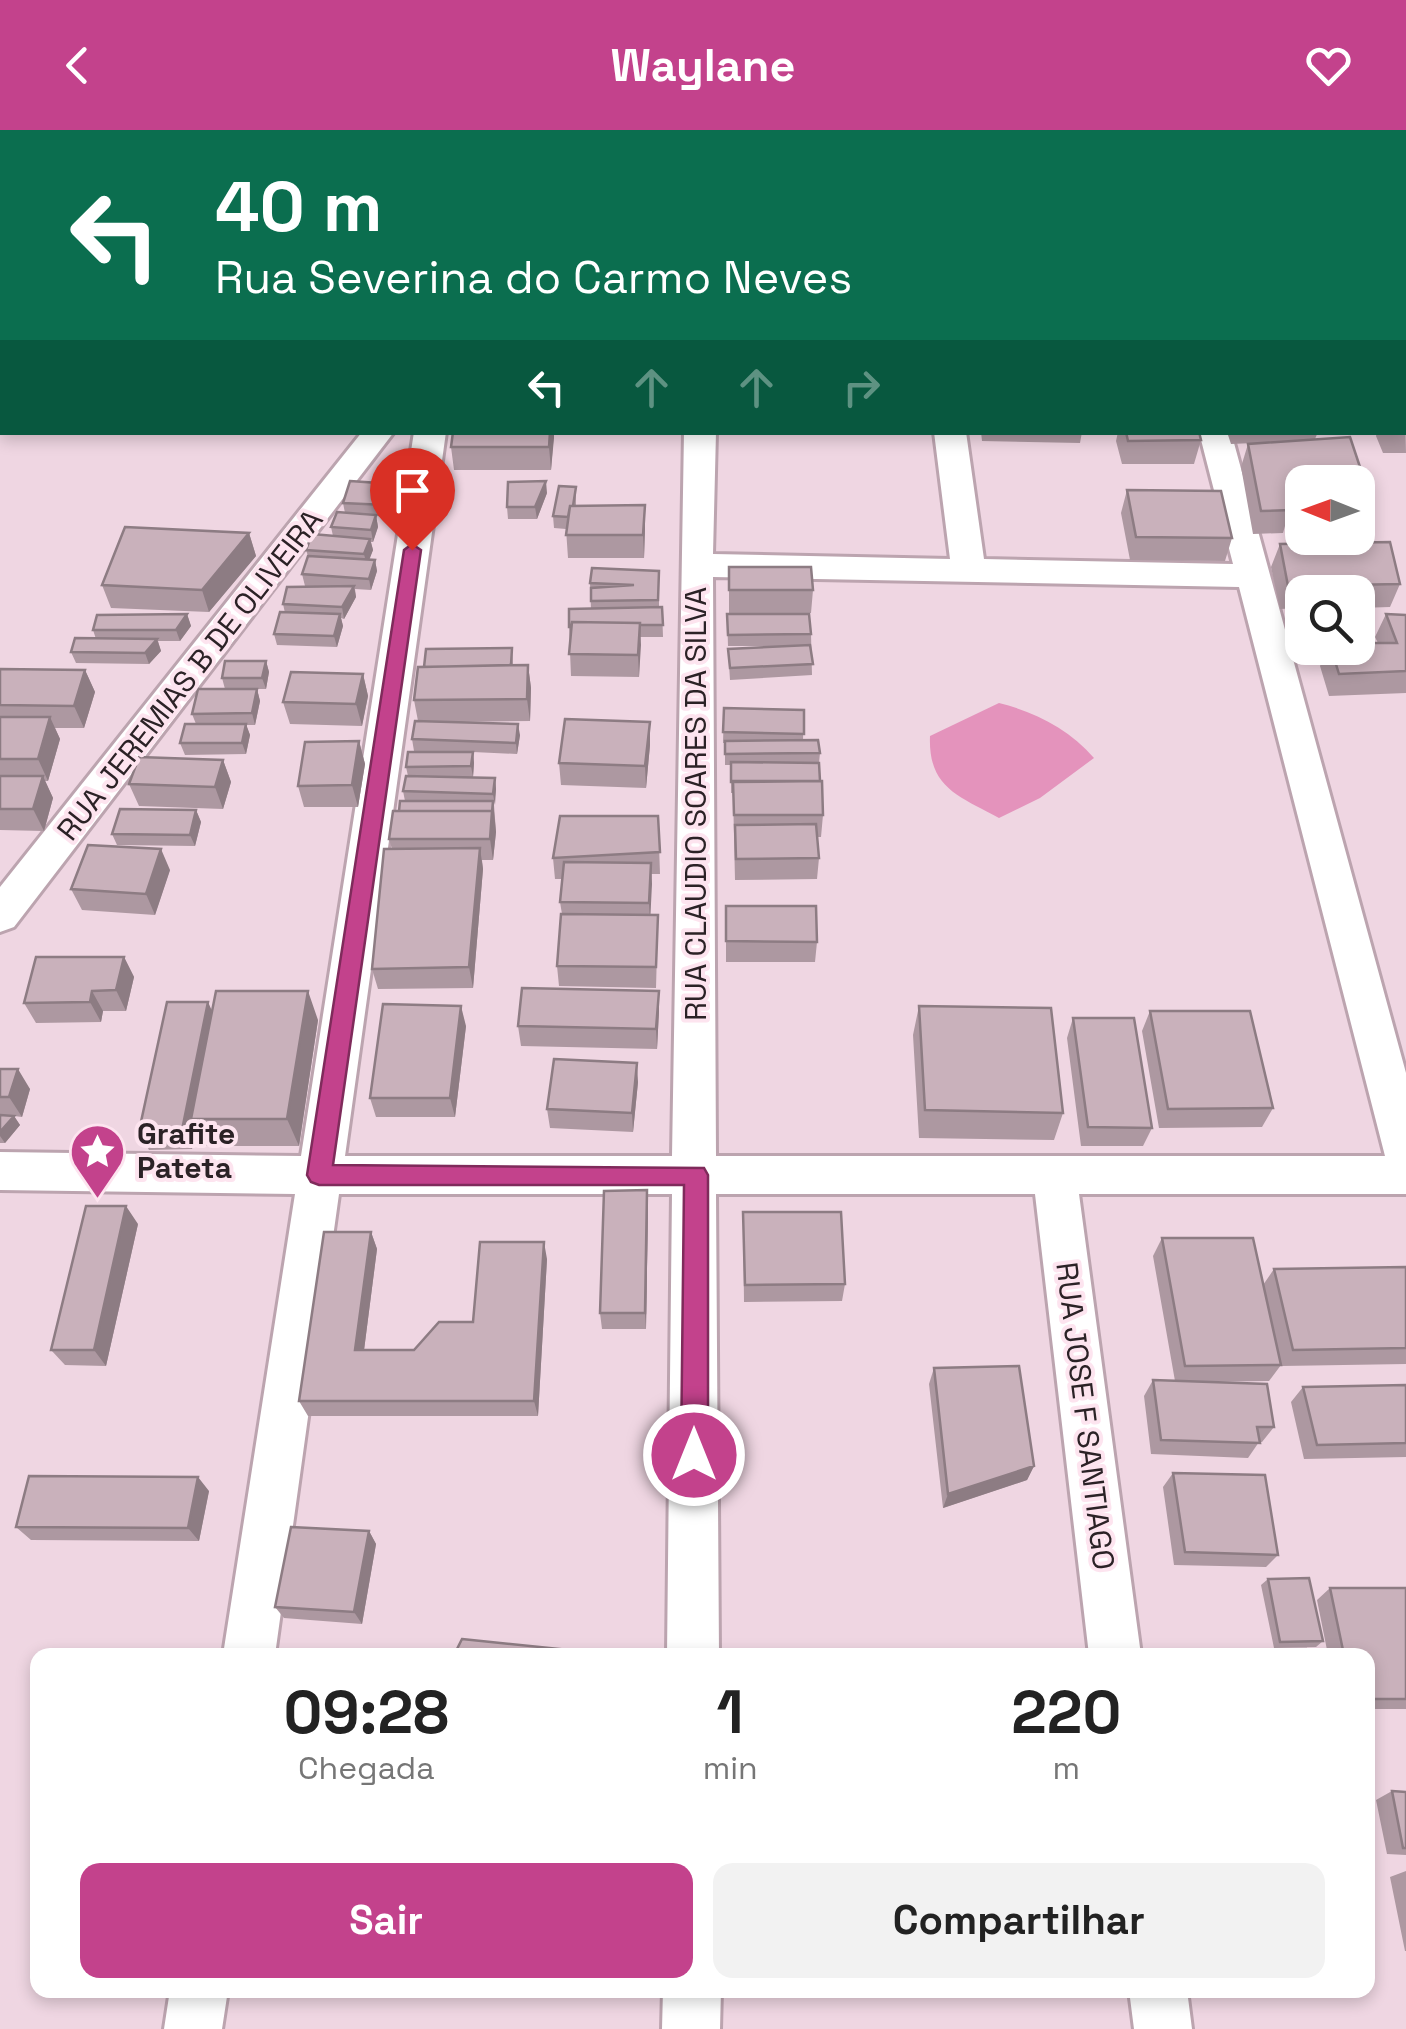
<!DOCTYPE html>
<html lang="pt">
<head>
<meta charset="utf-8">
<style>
	body { margin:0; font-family:"Space Grotesk",sans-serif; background:#f2f2f2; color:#222; height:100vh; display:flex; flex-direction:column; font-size:38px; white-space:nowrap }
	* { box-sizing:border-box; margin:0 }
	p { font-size:32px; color:#767676 }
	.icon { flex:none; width:55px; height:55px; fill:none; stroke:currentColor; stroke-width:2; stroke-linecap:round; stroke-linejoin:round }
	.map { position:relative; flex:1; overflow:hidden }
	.details { position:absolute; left:30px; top:1518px; width:1345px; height:350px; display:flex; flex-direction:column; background:#fff; border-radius:20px; box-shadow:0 5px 15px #0003 }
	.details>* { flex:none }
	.top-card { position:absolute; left:0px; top:0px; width:1408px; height:305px; box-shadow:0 5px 15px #0003; background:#0b6e4f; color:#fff; overflow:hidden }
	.needle { width:65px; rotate:271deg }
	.buttons { position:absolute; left:1285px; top:335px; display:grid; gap:20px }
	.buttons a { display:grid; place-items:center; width:90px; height:90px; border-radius:20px; background:#fff; box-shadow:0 5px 15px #0003; font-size:50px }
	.pin { position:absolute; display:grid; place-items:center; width:85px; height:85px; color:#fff; margin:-102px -42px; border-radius:50% 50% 50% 0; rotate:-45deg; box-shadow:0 0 10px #0007 }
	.pin .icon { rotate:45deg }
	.me { position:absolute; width:110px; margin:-55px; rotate:0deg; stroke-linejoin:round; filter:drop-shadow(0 0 8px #0008) }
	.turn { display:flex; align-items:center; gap:35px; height:210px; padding:0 50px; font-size:45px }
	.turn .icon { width:130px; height:130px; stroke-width:2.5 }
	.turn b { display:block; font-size:70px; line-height:85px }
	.lanes { display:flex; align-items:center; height:95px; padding:0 50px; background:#0003; justify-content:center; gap:50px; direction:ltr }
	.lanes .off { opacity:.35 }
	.eta { display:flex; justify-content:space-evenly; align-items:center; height:170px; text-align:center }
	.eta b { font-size:60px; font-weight:600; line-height:70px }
	.cta { display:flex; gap:20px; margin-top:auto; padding:20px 50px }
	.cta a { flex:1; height:115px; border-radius:20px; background:#c3428c; color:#fff; font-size:40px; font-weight:600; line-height:115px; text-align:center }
	.cta a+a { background:#f2f2f2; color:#222 }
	header { display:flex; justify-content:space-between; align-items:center; height:130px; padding:0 50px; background:#c3428c; color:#fff; font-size:45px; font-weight:600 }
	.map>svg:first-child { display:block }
	.water { fill:#e493bc }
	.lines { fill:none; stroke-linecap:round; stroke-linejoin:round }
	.minor-casing { stroke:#bca4af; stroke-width:6 }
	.minor { fill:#fff; fill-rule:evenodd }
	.wall { fill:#ad98a1 }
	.shaded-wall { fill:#8d7c83 }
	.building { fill:#c9b1bb; stroke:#8d7c83; stroke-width:2.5 }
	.route { fill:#c3428c; stroke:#7f2b5b; stroke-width:2.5 }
	.labels { text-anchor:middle; stroke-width:8; stroke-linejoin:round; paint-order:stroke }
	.street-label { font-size:30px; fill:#2b2226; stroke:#fde4ef }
	.poi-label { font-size:30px; font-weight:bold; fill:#2b2226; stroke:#fde4ef; text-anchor:start }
</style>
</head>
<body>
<header><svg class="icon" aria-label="back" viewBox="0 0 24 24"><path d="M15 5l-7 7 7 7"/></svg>Waylane<svg class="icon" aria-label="heart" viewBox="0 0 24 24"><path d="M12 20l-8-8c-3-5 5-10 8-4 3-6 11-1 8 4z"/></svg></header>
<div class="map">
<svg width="1406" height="1899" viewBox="0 0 1406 1899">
	<rect width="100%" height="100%" fill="#efd6e2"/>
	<path class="water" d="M999 573C1035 582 1069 599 1094 628L1040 668 999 688C959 666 928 658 930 606Z"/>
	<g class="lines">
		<defs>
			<path id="minor" d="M687 0H713V2H687Z
				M900 0H926L927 2H901Z
				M1113 0H1139L1140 2H1114Z
				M1329 0H1355L1356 2H1330Z
				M1405 144 1406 145V164L1405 163Z
				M0 182H2V200H0Z
				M1405 184H1406V202H1405Z
				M362 302H394L14 797 0 802V757Z
				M414 302H446L345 1026H672L684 302H716L713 424 950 429 934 302H966L984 429 1233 434 1199 302H1231L1406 943V1064H1079L1141 1525H1089L1035 1064H716L719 1525H667L672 1064H339L275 1525H223L295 1064 0 1060V1022L301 1026ZM713 447 1239 457 1385 1026H716Z
				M170 1860H228L222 1899H164Z
				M663 1860H721L720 1899H662Z
				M1129 1860H1187L1192 1899H1134Z"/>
		</defs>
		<use href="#minor" class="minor-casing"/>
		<use href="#minor" class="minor"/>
	</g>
	<path class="wall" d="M401 0H590L589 2H402L403 0Z
		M716 0H904V2H717Z
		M928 0H1035V2H929Z
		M1374 0H1406V105L1405 2H1373Z
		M0 207H2V262L0 268Z
		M1405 281 1406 323H1383L1376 306 1377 302H1405Z
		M453 302H554L551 340H454L451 317Z
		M981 302H1082L1080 313 982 311Z
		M1118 302H1199L1201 310 1194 334H1122L1116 311Z
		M1227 302H1318L1315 309 1360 337 1354 352H1302V397L1285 396 1283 403 1253 404 1241 337 1248 314 1254 313 1231 314Z
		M393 354 395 365 388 387 376 386 378 397 373 412H371L373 420 369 429 375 430 377 441 371 460 355 459 356 467 344 489 341 488 343 496 337 517 277 515 274 504 285 483 283 474 305 456 302 444 308 426 306 420 333 406 331 397 345 383 343 373Z
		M576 357V376L645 398 644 428H568L566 399 554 398 553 386Z
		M1127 360 1232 408 1225 431 1130 430 1121 383Z
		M547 363 537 389H508L507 377Z
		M249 403 256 426 209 482 111 478 102 455Z
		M1280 414 1400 454 1390 477 1358 478V462H1302V478L1280 479 1271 437Z
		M729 437 813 460 811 483H729Z
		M659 441V477H662L663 507H640L639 547 571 546 569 497 591 479 590 453Z
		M187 484 191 496 180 511H158L161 521 149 534 76 533 71 522 96 509 93 500Z
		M727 484 811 504 812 545 730 550 728 519 780 516H728Z
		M1386 484 1406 485V563L1329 566 1320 536 1328 518H1358L1378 513 1375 507Z
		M512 518 513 535H528L531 558 530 591 453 592 520 605 517 624 473 622 474 633 473 647 495 648 496 659 494 675 496 702 493 730H482L483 739 473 858 378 859 372 839 392 719 389 709 399 681 405 671 403 661 408 646 406 637 450 622 414 621 412 609 418 591 414 570 424 537Z
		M266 531 269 542 266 559H257L260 571 255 595H246L250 605 246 624 185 625 180 613 196 594 192 584 225 559 222 548Z
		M0 539 85 540 95 562 84 598H55L60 609 48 651H45L53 668 44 701 0 700Z
		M363 544 368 566 362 596 290 594 283 572Z
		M724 578 804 580 803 610 820 623 819 633 823 685 821 707H817L819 728 817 749 735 750 733 663H731V635H725V613H723Z
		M650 592V615L646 658 561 655 559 633Z
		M359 611 365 634 358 677H304L298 656Z
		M223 630 231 652 223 679 139 676 129 654Z
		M196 680 201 692 195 716 117 715 112 704Z
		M658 686 660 744H651L650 785H658L656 858 559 856 557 836 562 784 560 772 562 749H555L553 728Z
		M170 740 155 785 82 780 71 759Z
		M726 776 817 812 815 832H726Z
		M124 827 134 847 126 881H103L101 892 36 893 24 873Z
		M919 876 1063 983 1054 1010 919 1008 913 905Z
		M659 881 657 919 521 916 518 896Z
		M1150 881 1273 978 1262 997 1159 998 1142 901Z
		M212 882 318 890 299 1016H205L196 999 192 1019 149 1020 139 1001Z
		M1073 888 1152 998 1143 1016H1081L1067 908Z
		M466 896 455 987H376L370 968Z
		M0 939 30 959 22 987 14 986 20 995 5 1013H0Z
		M638 952 633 1002 550 998 547 979Z
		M648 1078 646 1199H602L600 1183Z
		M743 1082 845 1154 842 1171 744 1172Z
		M138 1094 106 1236 65 1235 51 1220Z
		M371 1102 377 1119 364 1220H414L473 1192 547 1129 538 1286H308L299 1271Z
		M1162 1108 1263 1155 1274 1139 1406 1137V1234L1281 1236 1275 1211 1281 1235 1269 1251 1201 1252 1274 1297 1262 1312H1259L1248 1328 1151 1324 1144 1266 1153 1250 1175 1251 1153 1126Z
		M934 1238 1034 1336 1027 1350 943 1378 929 1254Z
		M1406 1255V1327L1304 1329 1291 1272 1303 1257Z
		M1173 1343 1278 1425 1266 1437 1174 1435 1163 1357Z
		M209 1361 199 1411 31 1410 16 1397Z
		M369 1401 376 1414 362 1494 284 1488 275 1477Z
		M1268 1449 1323 1511 1316 1517 1274 1518 1261 1455Z
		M1330 1458H1406V1579H1368V1525H1328L1317 1470Z
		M1392 1661 1406 1662V1725L1387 1724 1376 1670Z
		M1406 1741V1821H1405L1390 1747Z"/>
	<path class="shaded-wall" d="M550 302H554V308L551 340 549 317Z
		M546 351 547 363 537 389 535 377Z
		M393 354 395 365 388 387 386 375Z
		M645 375V398L644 428 643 405Z
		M376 385 378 397 373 412 371 400Z
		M249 403 256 426 209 482 202 460Z
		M370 409 373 420 367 436 364 424Z
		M375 430 377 441 371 460 369 449Z
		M354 456 356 467 344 489 342 477Z
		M187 484 191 496 180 511 176 500Z
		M340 484 343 496 337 517 334 506Z
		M640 493 641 515 639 547 638 525Z
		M157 509 161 521 149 534 145 523Z
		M266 531 269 542 266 559 262 548Z
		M528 535 531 558 530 591 527 569Z
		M85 540 95 562 84 598 74 576Z
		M363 544 368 566 362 596 356 574Z
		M257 559 260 571 255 595 252 583Z
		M50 587 60 609 48 651 38 629Z
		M650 592V615L646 658 645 636Z
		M246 594 250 605 246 624 242 613Z
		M518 594 520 605 517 624 516 613Z
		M359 611 365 634 358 677 352 655Z
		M473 622 474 633 473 647 471 636Z
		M223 630 231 652 223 679 215 657Z
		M43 646 53 668 44 701 33 679Z
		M495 648 496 659 495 675 493 664Z
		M493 671 496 702 493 730 490 709Z
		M196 680 201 692 195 716 190 705Z
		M480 718 483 739 473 858 469 837Z
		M161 719 170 740 155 785 146 764Z
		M651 733 652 754 650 794 649 773Z
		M124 827 134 847 126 881 116 860Z
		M92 861 103 881 101 892 90 872Z
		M308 861 318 890 299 1016 287 989Z
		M659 861V881L657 919 656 899Z
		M208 872 217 892 191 989 196 999 192 1019 182 1000Z
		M461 876 466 896 455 987 450 968Z
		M637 933 638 952 633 1002 632 983Z
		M18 939 30 959 22 987 9 967Z
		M14 986 20 995 5 1013 0 1006V1002Z
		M647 1060 648 1078 646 1199 645 1183Z
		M126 1076 138 1094 106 1236 94 1220Z
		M371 1102 377 1119 362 1236 355 1220Z
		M544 1112 547 1129 538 1286 534 1271Z
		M1034 1336 1027 1350 943 1378 948 1364Z
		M198 1347 209 1361 199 1411 188 1398Z
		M369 1401 376 1414 362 1494 354 1482Z"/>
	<path class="building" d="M0 0H9L8 2H2V14L0 19Z
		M9 0H45L44 2H8Z
		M61 0H104L103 2H60Z
		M338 0H393V2H338Z
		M403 0H420V2H402Z
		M420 0H515V2H420Z
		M520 0H554V2H519Z
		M616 0H688L687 2H615Z
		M719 0H817V2H719Z
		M1160 0H1254L1255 2H1161Z
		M1383 0H1406V52L1405 2H1384Z
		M0 207H2V223L0 229Z
		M2 223V241H0V229Z
		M453 302H550L549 317H451Z
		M1126 302H1199L1201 310 1128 311Z
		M1350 307 1360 337 1340 339 1344 352H1302V373H1289L1291 380 1261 381 1248 314Z
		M350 351 393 354 386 375 343 373Z
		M546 351 535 377H507L508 352Z
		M559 356 576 357 573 376H570L568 387 553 386Z
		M1127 360 1221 361 1232 408 1136 407Z
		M645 375 643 405H566L570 376Z
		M337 382 376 385 371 400 331 397Z
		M125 397 249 403 202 460 102 455Z
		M312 404 370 409 364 424 306 420Z
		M1390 412 1400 454 1288 456 1280 414Z
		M308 426 375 430 369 449 302 444Z
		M729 437H811L813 460H729Z
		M592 438 659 441 658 470 591 471V458L634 455 590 453Z
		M354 456 342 477 283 474 287 457Z
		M662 477 663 495H640V493L572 492 571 497H569V479Z
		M280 482 340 484 334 506 274 504Z
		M187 484 176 500H93L97 485Z
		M727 484H809L811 504 728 505Z
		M1386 484 1406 485V541L1339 544 1331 518H1358V513H1397Z
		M572 492 640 493 638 525 569 524Z
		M75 508 157 509 145 523 71 522Z
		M810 515 813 534 730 538 728 519Z
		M512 518 511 535 424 537 426 519Z
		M225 531H266L262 548H222Z
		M528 535 527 569 414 570 418 537Z
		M0 539 85 540 74 576 0 575Z
		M291 542 363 544 356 574 283 572Z
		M198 559H257L252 583 192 584Z
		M724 578 804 580V604L723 602Z
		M0 587H50L38 629H0Z
		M565 589 650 592 645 636 559 633Z
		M415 591 518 594 516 613 412 609Z
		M185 594H246L242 613H180Z
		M818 610 820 623 725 624V611Z
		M359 611 352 655 298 656 305 612Z
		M408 622H473L471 636 406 637Z
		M139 627 223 630 215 657 129 654Z
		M731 632 819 633 820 651 731 652Z
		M0 646H43L33 679H0Z
		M406 646 495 648 493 664 403 661Z
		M733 651H822L823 685H734Z
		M400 671H493L492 682V681H399Z
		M120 679 196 680 190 705 112 704Z
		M393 681H492L490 709H389Z
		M560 686H658L660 722 553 728Z
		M816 694 819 728 736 729 735 695Z
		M88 715 161 719 146 764 71 759Z
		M480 718 469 837 372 839 384 719Z
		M564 732 651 733 649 773 560 772Z
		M726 776H816L817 812 726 811Z
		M561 784 658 785 656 837 557 836Z
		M36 827H124L116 860 92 861 90 872 24 873Z
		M522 858 659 861 656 899 518 896Z
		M216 861H308L287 989H191Z
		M167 872H208L182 1000 139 1001Z
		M383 874 461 876 450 968H370Z
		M919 876 1051 878 1063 983 925 980Z
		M1150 881H1250L1273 978 1168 979Z
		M1073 888H1134L1152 998 1088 997Z
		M554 929 637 933 632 983 547 979Z
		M0 939H18L9 967H0Z
		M0 985 14 986 0 1002Z
		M647 1060 645 1183H600L604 1061Z
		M86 1076H126L94 1220H51Z
		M743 1082H841L845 1154 745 1155Z
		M324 1102H371L355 1220H414L439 1192H473L480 1112H544L534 1271H299Z
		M1162 1108H1253L1281 1235 1185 1236Z
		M1406 1137V1218L1293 1220 1274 1139Z
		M1019 1236 1034 1336 948 1364 934 1238Z
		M1153 1250 1267 1254 1274 1297H1257L1260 1313 1161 1310Z
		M1406 1255V1313L1317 1315 1303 1257Z
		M1173 1343 1265 1345 1278 1425 1185 1422Z
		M29 1346 198 1347 188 1398 16 1397Z
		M291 1397 369 1401 354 1482 275 1477Z
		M1309 1448 1323 1511 1280 1512 1268 1449Z
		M1330 1458H1406V1569H1368V1525H1344Z
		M462 1509 618 1525H454Z
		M1306 1519 1307 1525H1196L1195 1520Z
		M1392 1661 1406 1662V1718H1403Z"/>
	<path class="route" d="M412 414 421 420 333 1035 704 1038 708 1045V1325L704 1334 694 1338 685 1334 681 1325 684 1055H319L311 1052 307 1045 404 420Z"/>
	<defs>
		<symbol id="sight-pin" viewBox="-11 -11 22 30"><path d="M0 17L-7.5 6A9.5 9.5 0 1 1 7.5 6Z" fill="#c3428c" stroke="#fde4ef"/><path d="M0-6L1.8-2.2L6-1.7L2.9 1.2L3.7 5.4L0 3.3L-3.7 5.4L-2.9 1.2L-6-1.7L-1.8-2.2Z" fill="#fff"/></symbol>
	</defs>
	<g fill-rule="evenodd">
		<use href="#sight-pin" x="66" y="990" width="63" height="86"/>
	</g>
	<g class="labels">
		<g class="street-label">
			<text transform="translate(190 545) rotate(-52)" y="10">RUA JEREMIAS B DE OLIVEIRA</text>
			<text transform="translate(696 674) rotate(-90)" y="10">RUA CLAUDIO SOARES DA SILVA</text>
			<text transform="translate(1085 1286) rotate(83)" y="10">RUA JOSE F SANTIAGO</text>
		</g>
		<g class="poi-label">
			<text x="137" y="1014">Grafite<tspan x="137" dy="34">Pateta</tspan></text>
		</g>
	</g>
</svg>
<div class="buttons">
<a><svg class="needle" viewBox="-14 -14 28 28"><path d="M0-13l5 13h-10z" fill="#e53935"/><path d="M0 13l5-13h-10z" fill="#767676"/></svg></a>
<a><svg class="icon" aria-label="search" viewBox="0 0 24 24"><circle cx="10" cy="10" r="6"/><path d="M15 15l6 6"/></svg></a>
</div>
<div class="pin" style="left:412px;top:420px;background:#d93025"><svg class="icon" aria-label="arrive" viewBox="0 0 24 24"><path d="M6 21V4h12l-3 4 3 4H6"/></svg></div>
<svg class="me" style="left:694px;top:1325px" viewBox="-20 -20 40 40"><circle r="17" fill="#c3428c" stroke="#fff" stroke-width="3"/><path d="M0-11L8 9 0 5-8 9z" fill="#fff"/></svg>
<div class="top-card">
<div class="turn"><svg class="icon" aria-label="left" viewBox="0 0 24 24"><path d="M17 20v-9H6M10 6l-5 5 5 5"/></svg><div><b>40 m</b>Rua Severina do Carmo Neves</div></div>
<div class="lanes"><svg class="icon" aria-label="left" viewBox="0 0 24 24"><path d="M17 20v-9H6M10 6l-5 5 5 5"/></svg><svg class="icon off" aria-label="ahead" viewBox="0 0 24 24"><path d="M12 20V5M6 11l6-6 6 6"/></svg><svg class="icon off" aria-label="ahead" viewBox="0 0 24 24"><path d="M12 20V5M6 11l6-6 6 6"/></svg><svg class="icon off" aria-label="right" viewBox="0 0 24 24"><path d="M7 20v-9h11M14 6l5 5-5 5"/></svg></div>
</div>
<section class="details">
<div class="eta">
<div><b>09:28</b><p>Chegada</p></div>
<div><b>1</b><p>min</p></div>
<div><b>220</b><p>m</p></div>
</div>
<div class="cta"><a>Sair</a><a>Compartilhar</a></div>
</section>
</div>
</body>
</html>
